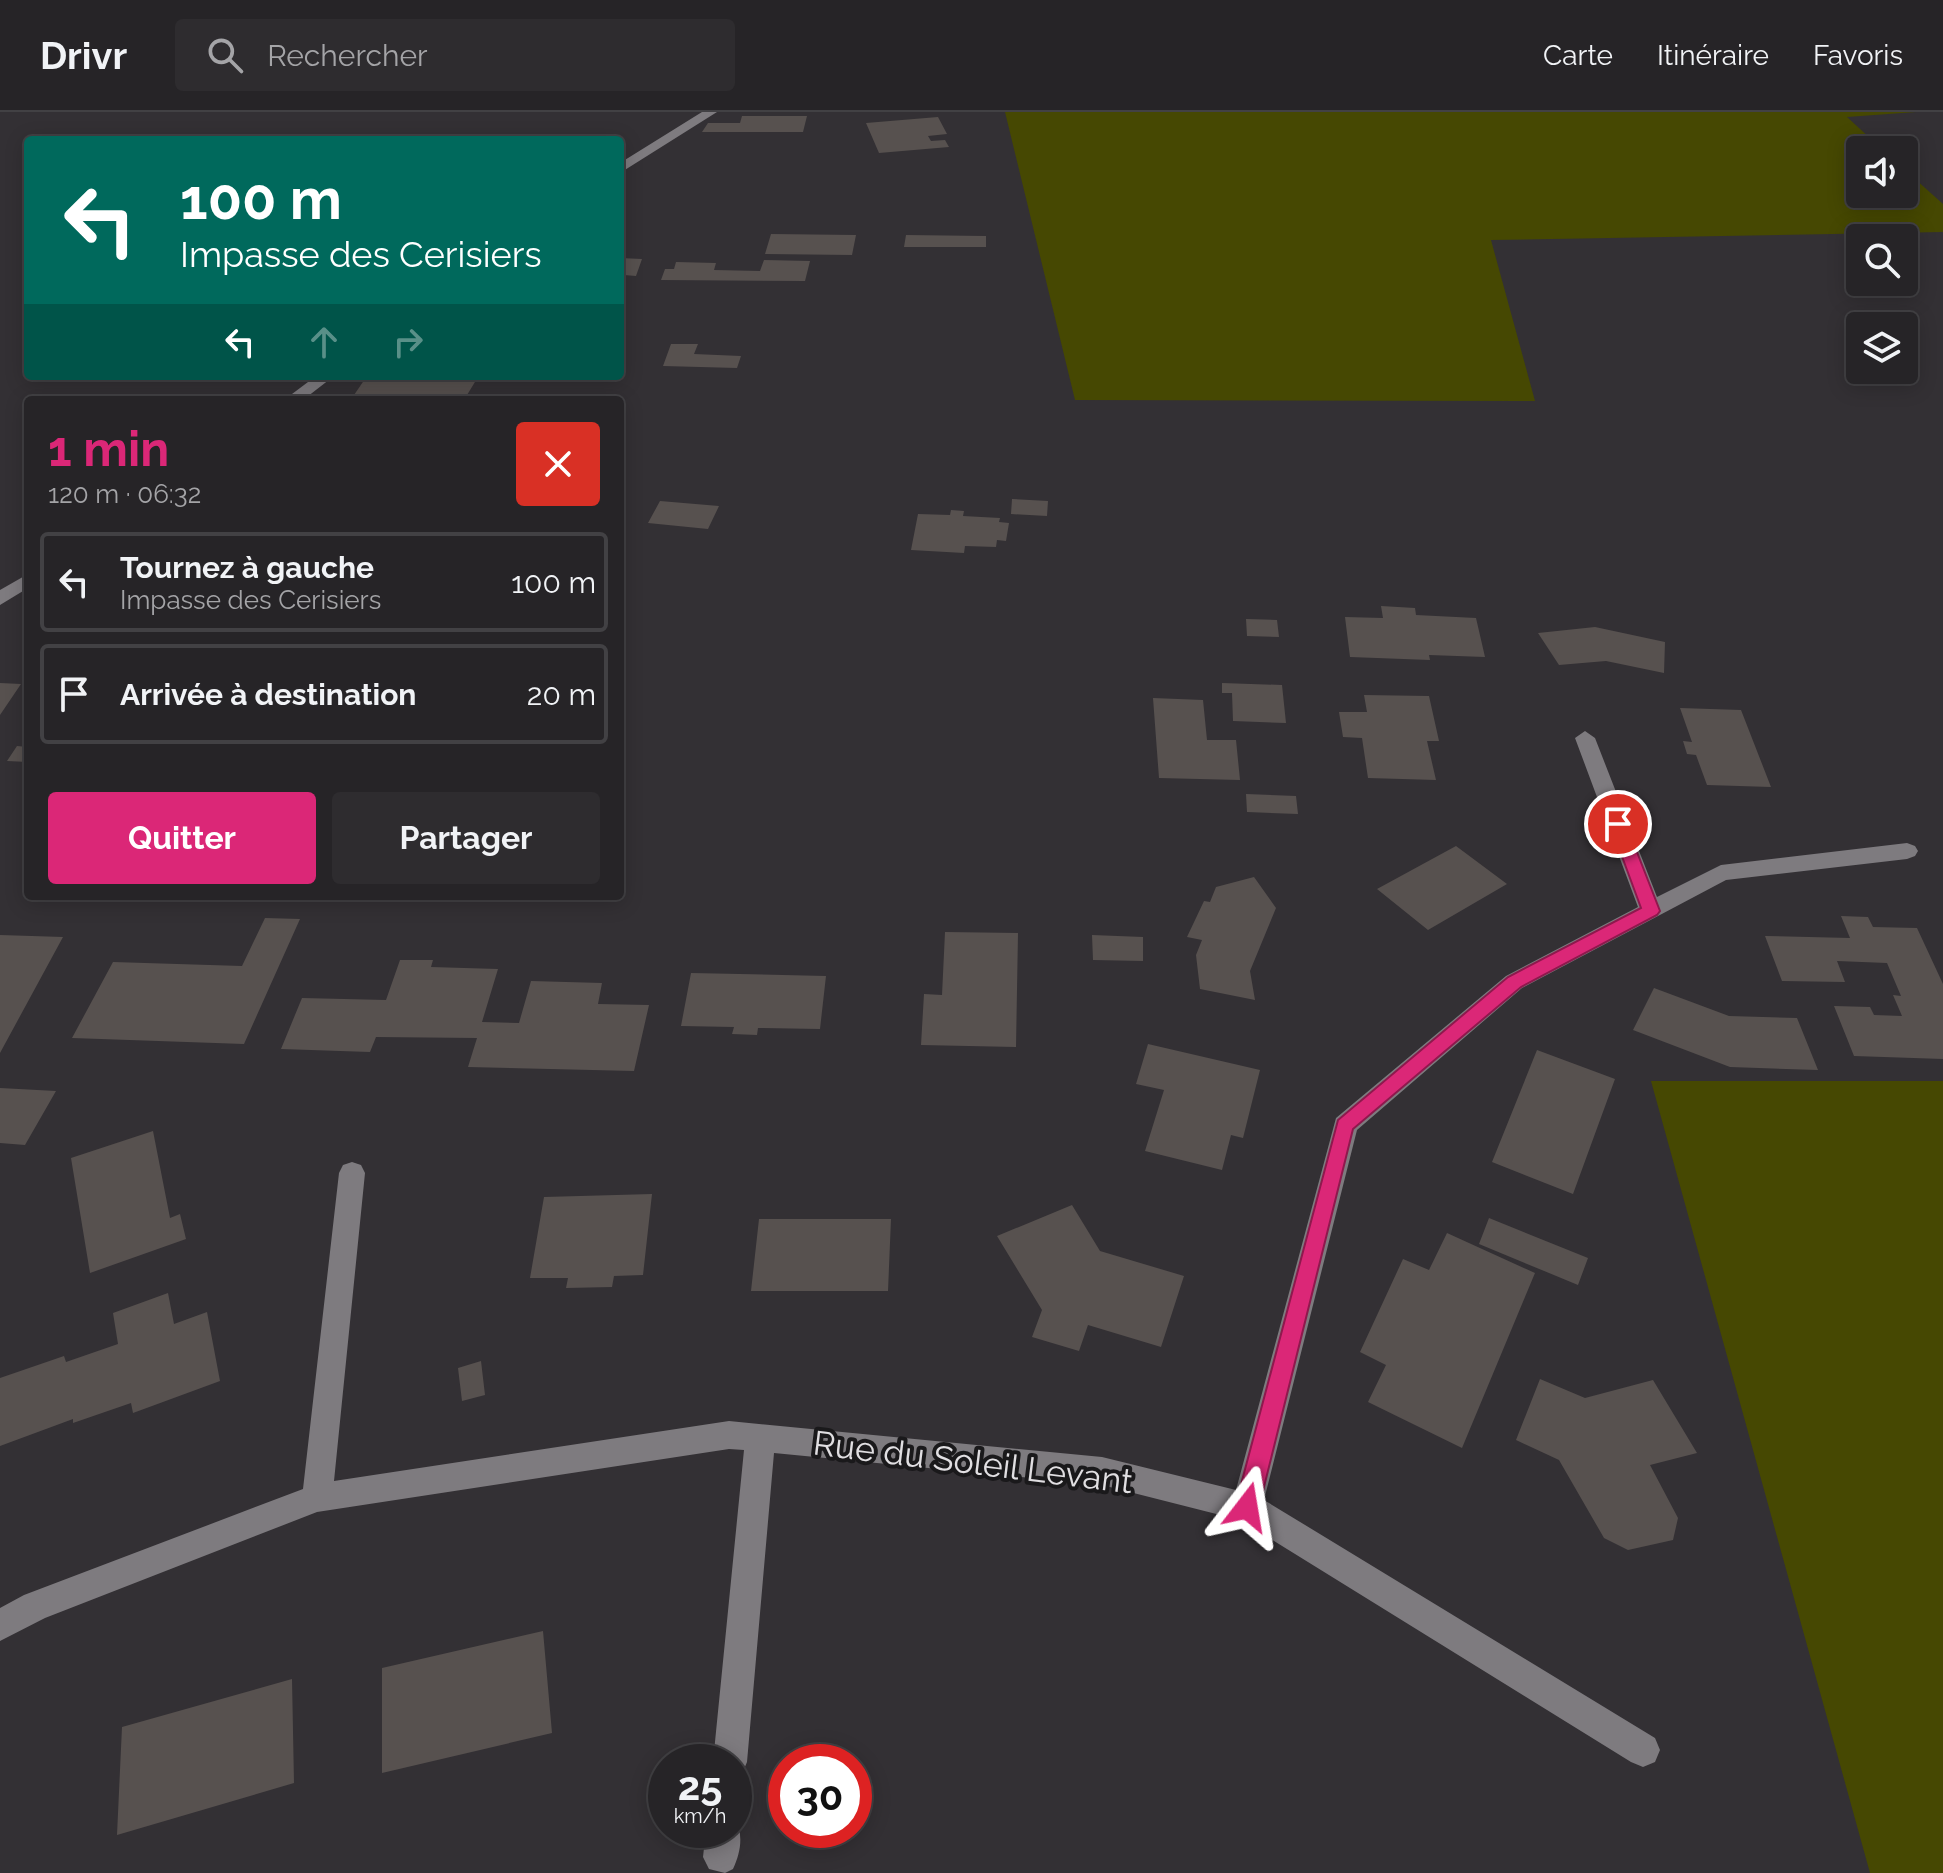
<!DOCTYPE html>
<html lang="fr">
<head>
<meta charset="utf-8">
<style>
	body { margin:0; font-family:Raleway,sans-serif; background:#2e2c2f; color:#f1f3f6; height:100vh; display:flex; flex-direction:column; font-size:30px; white-space:nowrap }
	* { box-sizing:border-box; margin:0 }
	p { font-size:26px; color:#a4a4a7 }
	.icon { flex:none; width:44px; height:44px; fill:none; stroke:currentColor; stroke-width:2; stroke-linecap:round; stroke-linejoin:round }
	.map { position:relative; flex:1; overflow:hidden }
	.details { position:absolute; left:24px; top:284px; width:600px; height:504px; display:flex; flex-direction:column; background:#262427; border-radius:8px; box-shadow:0 4px 20px #0003,0 0 0 2px #424144 }
	.details>* { flex:none }
	.top-card { position:absolute; left:24px; top:24px; width:600px; height:244px; border-radius:8px; box-shadow:0 4px 20px #0003,0 0 0 2px #424144; background:#00695c; color:#fff; overflow:hidden }
	.buttons { position:absolute; left:1846px; top:24px; display:grid; gap:16px }
	.buttons a { display:grid; place-items:center; width:72px; height:72px; border-radius:8px; background:#262427; box-shadow:0 4px 20px #0003,0 0 0 2px #424144; font-size:40px }
	.speed { position:absolute; left:648px; top:1632px; display:flex; gap:16px; font-size:40px; font-weight:700; text-align:center }
	.speed>* { display:grid; place-content:center; width:104px; height:104px; border-radius:50%; background:#262427; box-shadow:0 4px 20px #0003,0 0 0 2px #424144; line-height:1 }
	.speed small { font-size:20px; font-weight:400 }
	.speed .limit { border:12px solid #d22; background:#fff; color:#111 }
	.pin { position:absolute; display:grid; place-items:center; width:68px; height:68px; color:#fff; margin:-34px; border:4px solid #fff; border-radius:50%; box-shadow:0 2px 8px #0007 }
	.me { position:absolute; width:88px; margin:-44px; rotate:14deg; stroke-linejoin:round; filter:drop-shadow(0 0 6px #0008) }
	.turn { display:flex; align-items:center; gap:28px; height:168px; padding:0 24px; font-size:36px }
	.turn .icon { width:104px; height:104px; stroke-width:2.5 }
	.turn b { display:block; font-size:56px; line-height:68px }
	.lanes { display:flex; align-items:center; height:76px; padding:0 24px; background:#0003; justify-content:center; gap:40px; direction:ltr }
	.lanes .off { opacity:.35 }
	.round { display:grid; place-items:center; flex:none; width:84px; height:84px; border-radius:8px; background:#2e2c2f }
	.overview { display:flex; align-items:center; justify-content:space-between; height:136px; padding:0 24px }
	h1 { font-size:48px; font-weight:700; line-height:60px; color:#db2777 }
	.button { display:flex; gap:16px; margin-top:auto; padding:16px 24px }
	.button a { flex:1; height:92px; border-radius:8px; background:#db2777; color:#fff; font-size:32px; font-weight:700; line-height:92px; text-align:center }
	.button a+a { background:#2e2c2f; color:#f1f3f6 }
	ul { padding:0; list-style:none }
	li { display:flex; align-items:center; gap:24px; height:100px; margin:0 16px 12px; padding:0 8px; border:4px solid #424144; border-radius:8px }
	li div { flex:1 }
	li b { display:block; font-size:30px }
	li em { font-style:normal }
	header { display:flex; align-items:center; gap:48px; box-sizing:border-box; height:112px; padding:0 40px; background:#262427; border-bottom:2px solid #424144 }
	header strong { font-size:38px }
	nav { display:flex; gap:44px; margin-inline-start:auto; font-size:28px }
	.search { width:560px; height:72px; background:#2e2c2f; display:flex; align-items:center; gap:20px; box-sizing:border-box; padding:0 28px; border-radius:8px; color:#a4a4a7; font-size:30px }
	.map>svg:first-child { display:block }
	.green { fill:#464802 }
	.building { fill:#57514f }
	.lines { fill:none; stroke-linecap:round; stroke-linejoin:round }
	.minor { fill:#7e7b7f; fill-rule:evenodd }
	.route { fill:#db2777; stroke:#8e194d; stroke-width:2 }
	.labels { text-anchor:middle; stroke-width:8; stroke-linejoin:round; paint-order:stroke }
	.near-street-label { font-size:34px; fill:#e1dfe2; stroke:#1a191b }
</style>
</head>
<body>
<header>
<strong>Drivr</strong>
<div class="search"><svg class="icon" aria-label="search" viewBox="0 0 24 24"><circle cx="10" cy="10" r="6"/><path d="M15 15l6 6"/></svg>Rechercher</div>
<nav><a>Carte</a><a>Itinéraire</a><a>Favoris</a></nav>
</header>
<div class="map">
<svg width="1943" height="1761" viewBox="0 0 1943 1761">
	<rect width="100%" height="100%" fill="#333034"/>
	<path class="green" d="M1005 0H1916L1847 5 1883 38H1860V82H1904V57L1943 92V120L1491 128 1535 289 1075 288Z
		M1651 969H1943V1761H1870Z"/>
	<path class="building" d="M742 4H807L803 20H702L708 11H740Z
		M938 5 947 22 928 24 931 29 945 28 949 35 879 41 866 11Z
		M771 122 856 123 852 143 765 142Z
		M906 123 986 124V135H904Z
		M620 146 642 147 636 164 624 163 620 172Z
		M764 148 810 149 805 169 661 168 665 157H674L676 150 716 151 714 158 760 159Z
		M671 232H698L694 242 741 244 737 256 663 254Z
		M367 264H450L478 265 464 288 354 283Z
		M1012 387 1048 389 1047 404 1011 402Z
		M660 389 719 394 708 417 648 411Z
		M951 398 964 399 963 404 1000 406 999 410 1009 411 1006 429 997 428 996 435 965 434 964 441 911 438 918 402 950 403Z
		M1381 494 1415 496 1416 503 1476 506 1485 545 1429 543 1430 548 1350 545 1345 505 1383 506Z
		M1246 507 1277 508 1279 525 1247 524Z
		M1595 515 1665 530 1664 561 1606 549 1559 553 1538 521Z
		M0 571 21 572 0 603Z
		M1222 571 1282 573 1286 611 1233 609 1232 581H1222Z
		M1364 583 1429 584 1439 629H1427L1436 668 1368 666 1362 626 1343 625 1339 600H1367Z
		M1153 586 1203 588 1207 628H1236L1240 668 1159 666Z
		M1680 596 1741 598 1771 675 1707 673 1696 643 1687 642 1683 629 1692 630Z
		M17 634 28 635V650L7 649Z
		M1246 682 1296 684 1298 702 1247 700Z
		M1456 734 1507 772 1428 818 1377 777Z
		M1254 765 1276 796 1250 859 1255 888 1200 877 1196 843 1202 828 1187 825 1204 789 1210 790 1216 775Z
		M1841 804 1868 805 1873 815 1917 816 1943 872V947L1854 944 1834 894 1870 895 1874 903 1902 904 1893 883 1901 884 1887 851 1837 849 1845 870 1782 869 1765 824 1850 826Z
		M265 806 300 807 244 932 72 926 113 850 242 854Z
		M945 820 1018 821 1016 935 921 933 924 882 942 883Z
		M0 823 63 825 0 941Z
		M1092 823 1143 825V849L1093 848Z
		M400 848H433L431 855 498 857 482 910 519 911 531 869 602 871 598 892 649 893 634 959 468 955 477 926 376 925 370 940 281 937 302 886 386 888Z
		M691 861 826 864 820 917 758 916 757 923 732 922 734 915 681 914Z
		M1654 876 1729 904 1797 906 1818 958 1730 955 1633 918Z
		M1148 932 1260 958 1243 1026 1231 1023 1222 1058 1145 1039 1164 978 1136 972Z
		M1537 938 1615 967 1573 1082 1492 1050Z
		M0 976 56 979 25 1033 0 1031Z
		M153 1019 170 1106 180 1102 186 1127 90 1161 71 1046Z
		M652 1082 643 1163 614 1164 612 1175 566 1176 568 1166H530L544 1085Z
		M1072 1093 1100 1139 1184 1164 1161 1235 1088 1213 1079 1239 1032 1225 1042 1198 997 1124Z
		M1489 1106 1588 1146 1578 1173 1479 1132Z
		M759 1107H891L888 1179H751Z
		M1447 1121 1535 1161 1462 1336 1368 1290 1386 1253 1360 1240 1403 1147 1429 1158Z
		M168 1181 174 1212 207 1200 220 1269 133 1301 131 1291 73 1311V1307L0 1334V1266L64 1244 66 1250 118 1232 113 1201Z
		M481 1249 485 1283 462 1289 458 1256Z
		M1540 1267 1585 1286 1653 1268 1697 1341 1650 1353 1678 1406 1673 1428 1628 1438 1604 1426 1559 1348 1516 1328Z
		M543 1519 552 1621 382 1661V1556Z
		M292 1567 294 1671 117 1723 122 1615Z"/>
	<g class="lines">
		<path class="minor" d="M702 0H717L620 61V51Z
			M316 264H334L303 288H284Z
			M28 462V476L0 493V478Z
			M1585 619 1595 626 1657 785 1721 753 1907 731 1915 734 1918 739 1915 744 1907 747 1726 768 1522 876 1357 1018 1264 1388 1655 1626 1660 1638 1655 1650 1643 1655 1631 1650 1240 1408 1102 1373 774 1341 747 1650 742 1662 734 1665V1650H713L744 1338 729 1337 317 1400 45 1506 0 1529V1496L24 1483 303 1377 339 1061 343 1053 352 1050 361 1053 365 1061 334 1369 729 1309 1102 1345 1236 1378 1336 1006 1506 864 1638 795 1575 626Z
			M734 1705C744 1721 741 1740 733 1757L725 1761 709 1757 703 1745 706 1718H734Z"/>
	</g>
	<path class="route" d="M1618 707 1626 712 1660 799 1657 803 1521 875 1353 1017 1259 1395 1255 1403 1247 1406 1239 1403 1235 1395 1338 1008 1508 865 1641 796 1610 712Z"/>
	<g class="labels">
		<g class="near-street-label">
			<text transform="translate(973 1350) rotate(7)" y="12">Rue du Soleil Levant</text>
		</g>
	</g>
</svg>
<div class="buttons">
<a><svg class="icon" aria-label="sound" viewBox="0 0 24 24"><path d="M4 9h4l5-4v14l-5-4H4zM17 9q2 3 0 6"/></svg></a>
<a><svg class="icon" aria-label="search" viewBox="0 0 24 24"><circle cx="10" cy="10" r="6"/><path d="M15 15l6 6"/></svg></a>
<a><svg class="icon" aria-label="layers" viewBox="0 0 24 24"><path d="M12 4l9 5-9 5-9-5zM3 14l9 5 9-5"/></svg></a>
</div>
<div class="speed"><div>25<small>km/h</small></div><div class="limit">30</div></div>
<div class="pin" style="left:1618px;top:712px;background:#d93025"><svg class="icon" aria-label="arrive" viewBox="0 0 24 24"><path d="M6 21V4h12l-3 4 3 4H6"/></svg></div>
<svg class="me" style="left:1247px;top:1395px" viewBox="-20 -20 40 40"><path d="M0-17L14 15 0 8-14 15z" fill="#db2777" stroke="#fff" stroke-width="4"/></svg>
<div class="top-card">
<div class="turn"><svg class="icon" aria-label="left" viewBox="0 0 24 24"><path d="M17 20v-9H6M10 6l-5 5 5 5"/></svg><div><b>100 m</b>Impasse des Cerisiers</div></div>
<div class="lanes"><svg class="icon" aria-label="left" viewBox="0 0 24 24"><path d="M17 20v-9H6M10 6l-5 5 5 5"/></svg><svg class="icon off" aria-label="ahead" viewBox="0 0 24 24"><path d="M12 20V5M6 11l6-6 6 6"/></svg><svg class="icon off" aria-label="right" viewBox="0 0 24 24"><path d="M7 20v-9h11M14 6l5 5-5 5"/></svg></div>
</div>
<section class="details">
<div class="overview"><div><h1>1 min</h1><p>120 m · 06:32</p></div><a class="round" style="background:#d93025;color:#fff"><svg class="icon" aria-label="close" viewBox="0 0 24 24"><path d="M6 6l12 12M18 6L6 18"/></svg></a></div>
<ul>
<li><svg class="icon" aria-label="left" viewBox="0 0 24 24"><path d="M17 20v-9H6M10 6l-5 5 5 5"/></svg><div><b>Tournez à gauche</b><p>Impasse des Cerisiers</p></div><em>100 m</em></li>
<li><svg class="icon" aria-label="arrive" viewBox="0 0 24 24"><path d="M6 21V4h12l-3 4 3 4H6"/></svg><div><b>Arrivée à destination</b></div><em>20 m</em></li>
</ul>
<div class="button"><a>Quitter</a><a>Partager</a></div>
</section>
</div>
</body>
</html>
